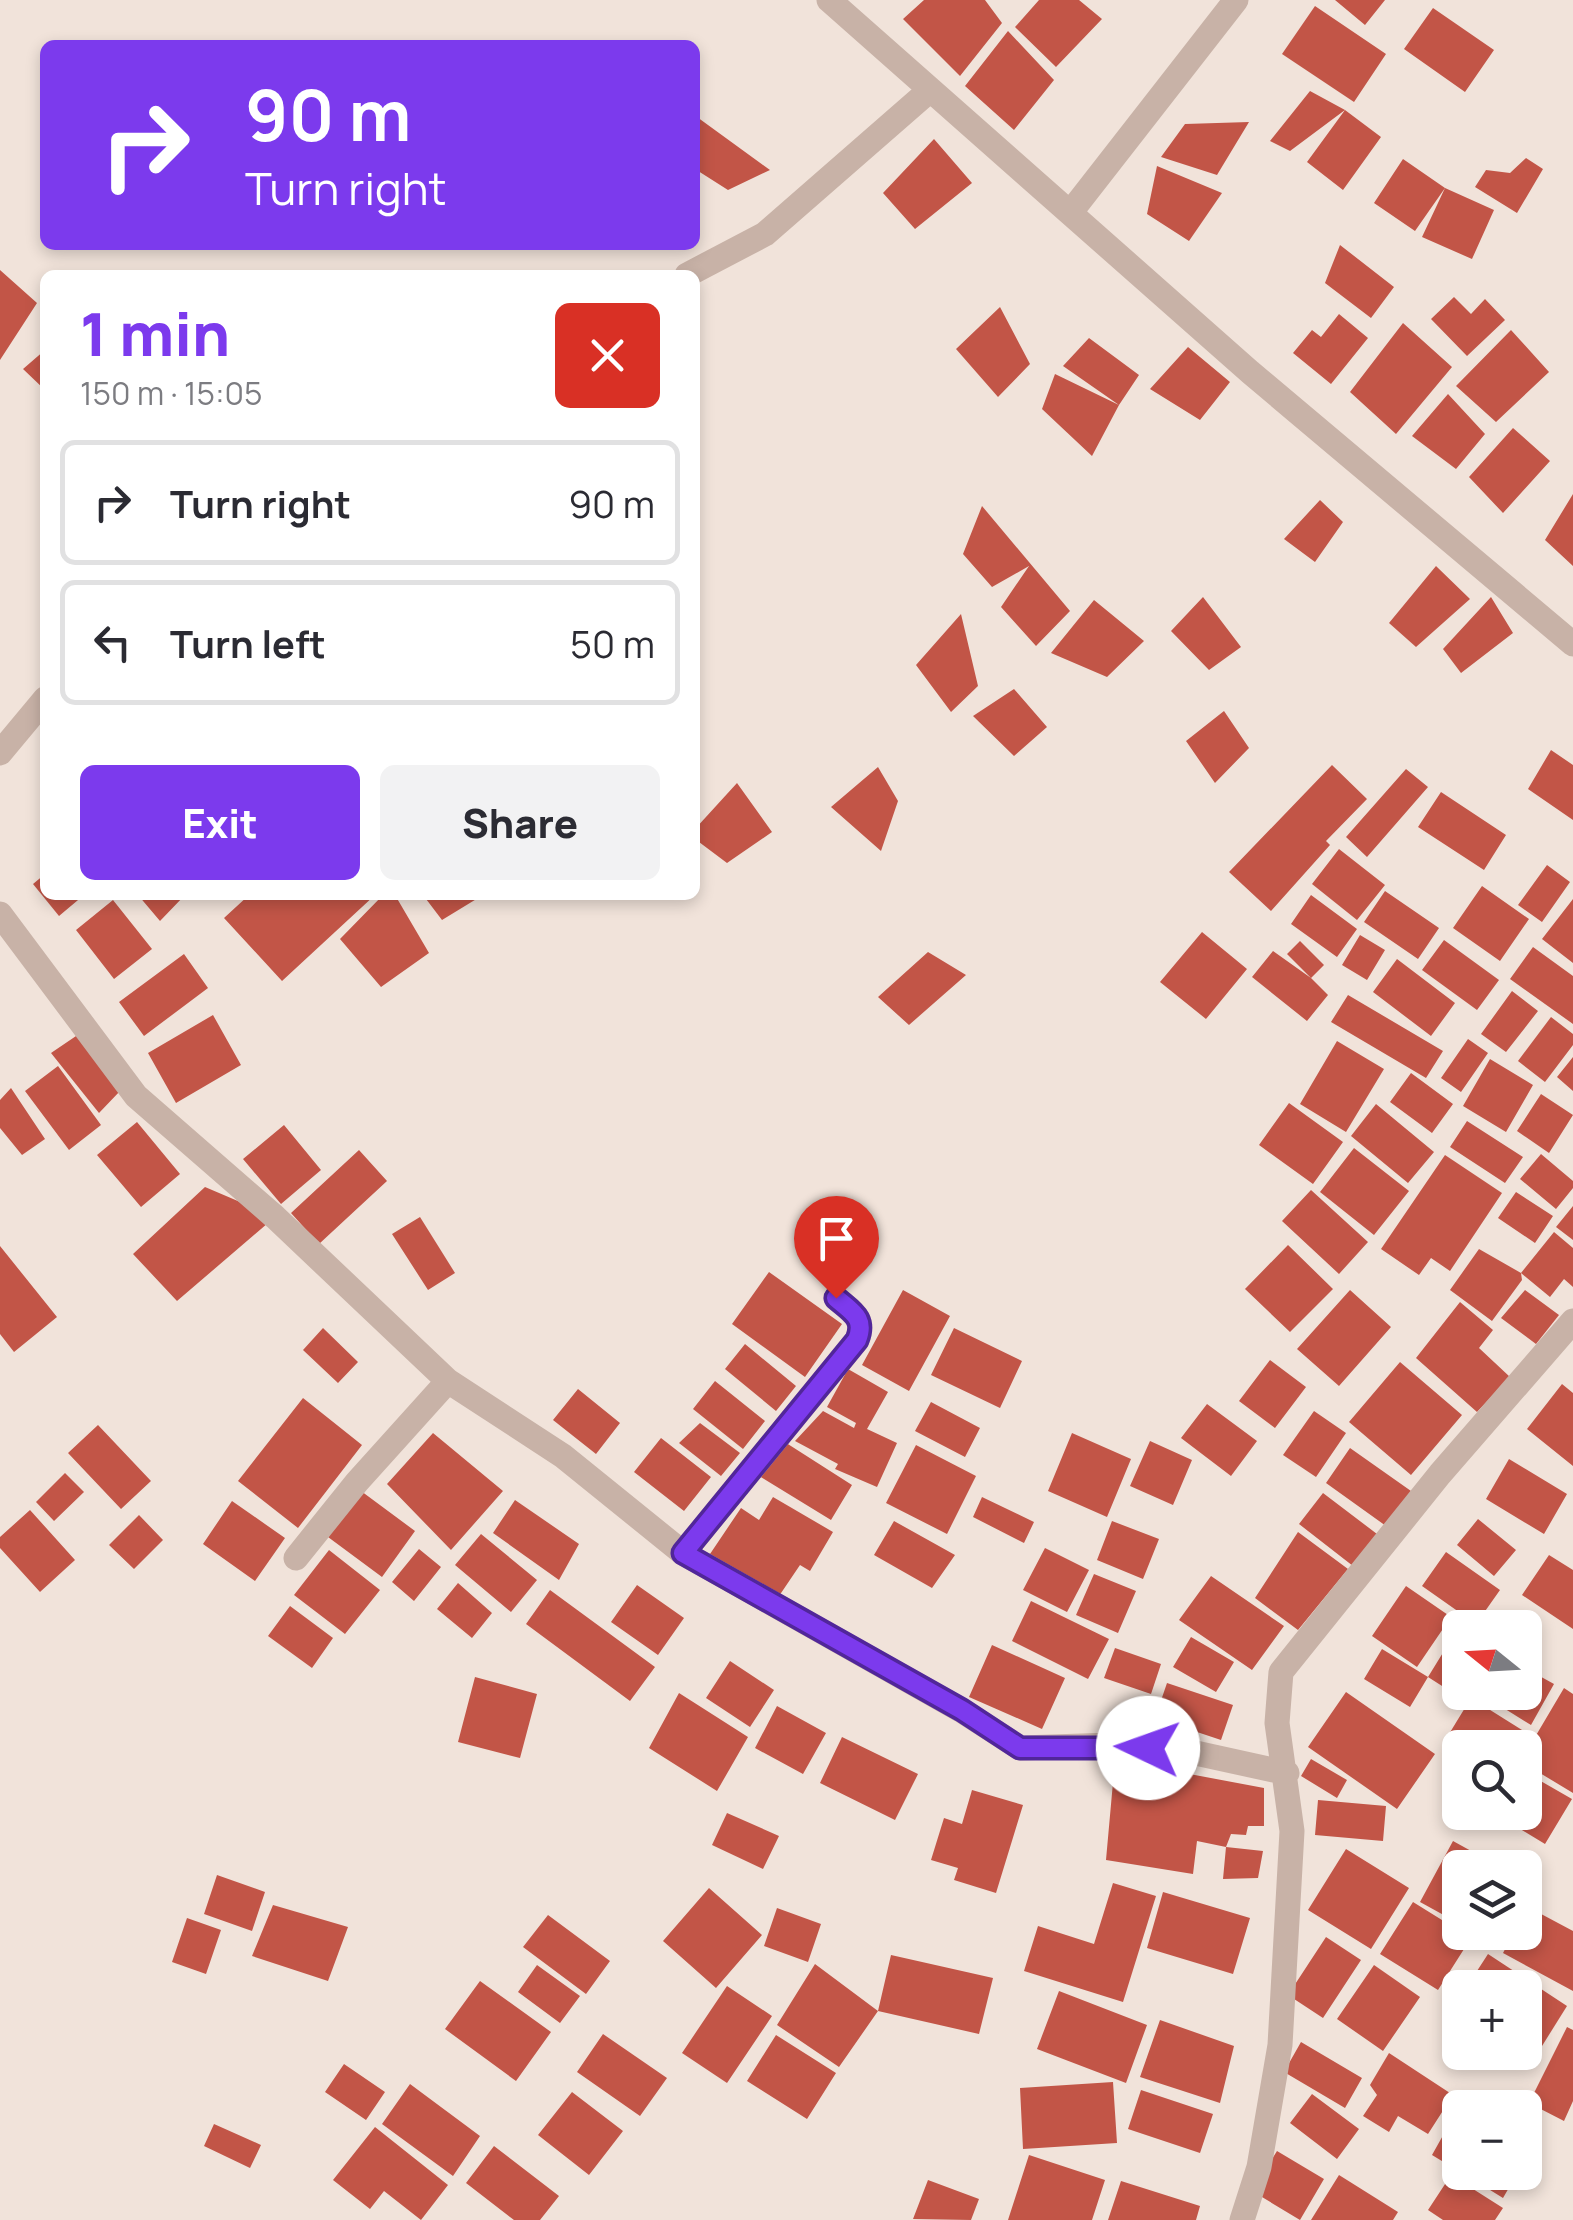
<!DOCTYPE html>
<html lang="en">
<head>
<meta charset="utf-8">
<style>
	body { margin:0; font-family:Manrope,sans-serif; background:#f2f2f3; color:#2b2b33; height:100vh; display:flex; flex-direction:column; font-size:38px; white-space:nowrap }
	* { box-sizing:border-box; margin:0 }
	p { font-size:32px; color:#7c7c81 }
	.icon { flex:none; width:55px; height:55px; fill:none; stroke:currentColor; stroke-width:2; stroke-linecap:round; stroke-linejoin:round }
	.map { position:relative; flex:1; overflow:hidden }
	.details { position:absolute; left:40px; top:270px; width:660px; height:630px; display:flex; flex-direction:column; background:#fff; border-radius:15px; box-shadow:0 5px 15px #0003 }
	.details>* { flex:none }
	.guide { position:absolute; left:40px; top:40px; width:660px; height:210px; border-radius:15px; box-shadow:0 5px 15px #0003; background:#7c3aed; color:#fff; overflow:hidden }
	.needle { width:65px; rotate:288deg }
	.buttons { position:absolute; left:1442px; top:1610px; display:grid; gap:20px }
	.buttons a { display:grid; place-items:center; width:100px; height:100px; border-radius:15px; background:#fff; box-shadow:0 5px 15px #0003; font-size:50px }
	.pin { position:absolute; display:grid; place-items:center; width:85px; height:85px; color:#fff; margin:-102px -42px; border-radius:50% 50% 50% 0; rotate:-45deg; box-shadow:0 0 10px #0007 }
	.pin .icon { rotate:45deg }
	.me { position:absolute; width:110px; margin:-55px; rotate:273deg; stroke-linejoin:round; filter:drop-shadow(0 0 8px #0008) }
	.turn { display:flex; align-items:center; gap:35px; height:210px; padding:0 40px; font-size:45px }
	.turn .icon { width:130px; height:130px; stroke-width:2.5 }
	.turn b { display:block; font-size:70px; line-height:85px }
	.round { display:grid; place-items:center; flex:none; width:105px; height:105px; border-radius:15px; background:#f2f2f3 }
	.overview { display:flex; align-items:center; justify-content:space-between; height:170px; padding:0 40px }
	h1 { font-size:60px; font-weight:800; line-height:75px; color:#7c3aed }
	.cta { display:flex; gap:20px; margin-top:auto; padding:20px 40px }
	.cta a { flex:1; height:115px; border-radius:15px; background:#7c3aed; color:#fff; font-size:40px; font-weight:800; line-height:115px; text-align:center }
	.cta a+a { background:#f2f2f3; color:#2b2b33 }
	ul { padding:0; list-style:none }
	li { display:flex; align-items:center; gap:30px; height:125px; margin:0 20px 15px; padding:0 20px; border:5px solid #e1e1e2; border-radius:15px }
	li div { flex:1 }
	li b { display:block; font-size:38px }
	li em { font-style:normal }
	.map>svg:first-child { display:block }
	.building { fill:#c25547 }
	.lines { fill:none; stroke-linecap:round; stroke-linejoin:round }
	.minor { stroke:#c8b2a7; stroke-width:25 }
	.route-casing { stroke:#51269a; stroke-width:25 }
	.route { stroke:#7c3aed; stroke-width:18 }
</style>
</head>
<body>
<div class="map">
<svg width="1573" height="2220" viewBox="0 0 1573 2220">
	<rect width="100%" height="100%" fill="#f1e3da"/>
	<path class="building" d="M924 0H985L1002 23 960 76 903 19Z
		M1039 0H1079L1102 19 1056 67 1015 27Z
		M1335 0H1385L1365 25Z
		M1315 6 1386 54 1354 102 1282 54Z
		M1433 8 1494 50 1465 92 1404 49Z
		M1008 31 1054 80 1014 130 965 86Z
		M1310 91 1345 110 1290 151 1270 141Z
		M1345 110 1381 137 1343 190 1307 162Z
		M697 117 770 170 728 190 695 169Z
		M1249 122 1217 175 1161 157 1185 124Z
		M934 139 972 183 915 229 883 193Z
		M1526 158 1543 169 1517 213 1475 187 1486 170 1510 173Z
		M1403 159 1445 188 1415 231 1374 203Z
		M1157 166 1222 193 1189 241 1147 214Z
		M1445 188 1494 210 1472 259 1422 237Z
		M1340 245 1394 287 1371 318 1325 283Z
		M0 270 37 303 0 360Z
		M1454 297 1471 314 1485 299 1505 320 1467 356 1431 319Z
		M1000 307 1030 364 998 397 956 349Z
		M1339 314 1368 338 1331 384 1293 353 1312 330 1321 337Z
		M1403 323 1452 367 1396 434 1350 392Z
		M1511 330 1549 372 1496 422 1456 386Z
		M1089 338 1139 375 1119 405 1063 366Z
		M1188 347 1230 382 1200 420 1150 389Z
		M45 350V390L23 369Z
		M1055 374 1119 405 1092 456 1042 409Z
		M1448 394 1485 434 1456 469 1412 436Z
		M1513 428 1550 461 1503 513 1469 477Z
		M1573 494V566L1545 540Z
		M1320 500 1343 522 1315 562 1284 539Z
		M982 506 1070 611 1036 646 1001 607 1029 566 992 587 963 554Z
		M1436 566 1470 599 1416 647 1389 623Z
		M1203 597 1241 647 1209 670 1171 631Z
		M1491 597 1513 633 1461 673 1443 649Z
		M1094 600 1144 641 1107 677 1051 653Z
		M961 614 978 686 951 712 916 665Z
		M1014 689 1047 727 1014 756 973 716Z
		M1224 711 1249 748 1215 783 1186 741Z
		M1551 750 1573 765V820L1528 789Z
		M1332 765 1367 799 1326 841 1330 845 1271 911 1229 872Z
		M878 767 898 801 881 851 831 807Z
		M1406 769 1428 787 1367 857 1346 837Z
		M737 783 772 832 727 863 695 839V829Z
		M1441 792 1506 835 1484 870 1418 827Z
		M1339 849 1385 885 1357 920 1312 884Z
		M1547 865 1570 882 1542 922 1518 905Z
		M45 874V895H84L59 916 33 884Z
		M1482 886 1529 919 1500 961 1453 928Z
		M1385 891 1439 928 1418 959 1364 922Z
		M138 895H185L160 921Z
		M249 895H375L282 981 224 918Z
		M383 895H395L429 953 381 987 340 939Z
		M423 895H483L442 920Z
		M1311 895 1357 929 1337 957 1291 924Z
		M1573 899V963L1542 939Z
		M113 900 152 949 114 979 76 930Z
		M1202 932 1247 969 1206 1019 1160 982Z
		M1360 935 1385 950 1367 980 1342 965Z
		M1444 940 1499 980 1477 1010 1422 970Z
		M1300 941 1324 965 1311 978 1328 995 1307 1021 1252 977 1273 951 1311 978 1287 954Z
		M1533 947 1573 976V1024L1510 979Z
		M928 952 966 975 909 1025 878 997Z
		M184 954 208 988 144 1036 119 1002Z
		M1397 959 1455 1003 1431 1036 1373 992Z
		M1512 991 1538 1011 1506 1052 1481 1034Z
		M1348 995 1443 1051 1426 1078 1331 1022Z
		M213 1015 241 1065 176 1103 148 1053Z
		M1551 1017 1573 1034V1045L1545 1082 1518 1061Z
		M79 1034 121 1090 99 1113 51 1053Z
		M1468 1039 1488 1053 1461 1092 1441 1078Z
		M1337 1041 1384 1069 1346 1132 1300 1104Z
		M1573 1057V1091L1557 1077Z
		M1490 1059 1533 1085 1506 1132 1463 1106Z
		M58 1066 101 1125 69 1150 25 1091Z
		M1411 1073 1453 1104 1432 1133 1390 1102Z
		M11 1088 45 1139 22 1155 0 1128V1100Z
		M1541 1094 1573 1115 1549 1153 1517 1131Z
		M1289 1103 1343 1142 1313 1184 1259 1145Z
		M1376 1104 1434 1152 1408 1183 1351 1136Z
		M1467 1121 1523 1157 1505 1183 1450 1147Z
		M137 1122 180 1174 141 1207 97 1155Z
		M284 1125 321 1170 281 1204 243 1159Z
		M1354 1148 1409 1191 1374 1235 1320 1192Z
		M359 1150 387 1181 319 1244 291 1213Z
		M1541 1154 1573 1181V1188L1556 1209 1520 1179Z
		M1445 1155 1502 1193 1450 1271 1431 1258 1419 1275 1381 1249Z
		M205 1187 275 1217 177 1301 133 1254Z
		M1311 1190 1368 1242 1339 1274 1282 1221Z
		M1516 1192 1553 1216 1535 1243 1498 1218Z
		M1573 1206V1240L1556 1227Z
		M420 1217 455 1273 428 1290 392 1234Z
		M1554 1232 1573 1248V1287L1564 1279 1550 1297 1521 1273Z
		M1288 1245 1333 1289 1290 1332 1245 1289Z
		M0 1246 57 1317 14 1352 0 1334Z
		M1479 1249 1521 1273 1522 1280 1492 1321 1450 1290Z
		M769 1272 842 1324 805 1377 732 1324Z
		M903 1290 950 1316 909 1391 862 1365Z
		M1350 1290 1391 1327 1339 1386 1297 1349Z
		M1525 1290 1559 1315 1536 1344 1501 1318Z
		M1460 1302 1493 1330 1479 1348 1510 1377 1477 1412 1416 1358Z
		M323 1328 358 1362 338 1383 303 1350Z
		M954 1328 1022 1361 1000 1408 931 1375Z
		M745 1344 796 1386 776 1411 725 1369Z
		M1270 1360 1306 1387 1275 1428 1239 1401Z
		M1400 1362 1462 1415 1411 1475 1349 1422Z
		M848 1369 888 1392 867 1429 897 1443 877 1487 835 1469 838 1464 795 1441 823 1411 854 1428 856 1423 827 1407Z
		M715 1381 765 1421 743 1449 693 1409Z
		M1562 1384 1573 1393V1466L1527 1429Z
		M578 1389 620 1423 596 1454 553 1420Z
		M303 1398 362 1445 298 1528 238 1481Z
		M931 1402 980 1428 965 1457 915 1431Z
		M1207 1404 1257 1441 1231 1476 1181 1438Z
		M1314 1411 1346 1433 1316 1477 1283 1455Z
		M700 1423 740 1453 721 1476 679 1443Z
		M98 1425 151 1481 121 1509 68 1453Z
		M433 1433 503 1491 451 1550 387 1484Z
		M1072 1433 1131 1459 1107 1517 1048 1491Z
		M661 1438 711 1477 684 1511 634 1472Z
		M780 1439 852 1485 831 1520 756 1474Z
		M1150 1441 1192 1460 1173 1505 1130 1486Z
		M916 1445 976 1476 947 1534 886 1503Z
		M1350 1448 1411 1491 1386 1526 1326 1483Z
		M1509 1459 1567 1494 1544 1534 1486 1499Z
		M65 1473 84 1492 54 1521 36 1502Z
		M361 1491 415 1531 382 1577 328 1537Z
		M1323 1493 1377 1534 1353 1566 1299 1524Z
		M773 1497 833 1532 810 1571 800 1565 777 1599 710 1554 741 1508 759 1520Z
		M982 1497 1034 1522 1024 1543 973 1517Z
		M515 1500 579 1544 559 1580 493 1533Z
		M232 1501 285 1538 255 1581 203 1544Z
		M30 1510 75 1560 40 1592 0 1548V1537Z
		M139 1515 163 1540 134 1569 109 1545Z
		M1478 1519 1516 1550 1494 1576 1457 1545Z
		M894 1521 955 1555 932 1588 874 1555Z
		M1112 1521 1159 1539 1143 1579 1097 1560Z
		M1298 1532 1348 1569 1298 1630 1255 1598Z
		M481 1534 537 1580 511 1612 455 1565Z
		M1045 1548 1089 1570 1067 1612 1023 1590Z
		M419 1549 441 1567 414 1601 392 1582Z
		M329 1550 380 1590 345 1634 294 1595Z
		M1446 1552 1500 1590 1476 1624 1422 1586Z
		M1549 1555 1573 1570V1629L1522 1595Z
		M1094 1574 1136 1591 1118 1633 1076 1615Z
		M1211 1576 1284 1626 1252 1670 1179 1620Z
		M458 1583 492 1613 472 1638 437 1609Z
		M637 1585 684 1618 658 1655 611 1622Z
		M1406 1586 1451 1617 1417 1667 1372 1636Z
		M550 1590 655 1667 630 1701 526 1624Z
		M1031 1601 1109 1639 1088 1679 1012 1641Z
		M290 1606 333 1638 312 1668 268 1636Z
		M1460 1625V1692H1469L1464 1700 1428 1677Z
		M1191 1637 1234 1662 1216 1692 1173 1667Z
		M992 1645 1065 1678 1042 1729 969 1697Z
		M1115 1648 1161 1664 1151 1694 1104 1678Z
		M1382 1649 1428 1677 1410 1707 1364 1679Z
		M730 1661 774 1690 750 1727 706 1698Z
		M1525 1668 1554 1684 1531 1725 1478 1692H1525Z
		M475 1677 537 1694 520 1758 458 1742Z
		M1167 1683 1233 1705 1221 1740 1155 1718Z
		M1564 1688 1573 1694V1793L1525 1764V1754Z
		M1346 1692 1435 1754 1397 1809 1308 1747Z
		M679 1693 748 1737 717 1791 649 1748Z
		M1471 1698 1530 1735 1523 1748H1471L1449 1734Z
		M777 1706 826 1733 803 1774 755 1748Z
		M842 1737 918 1774 895 1820 820 1783Z
		M1311 1759 1347 1780 1337 1798 1301 1776Z
		M1115 1760 1264 1788V1826H1248L1246 1835 1231 1834 1226 1847 1197 1841 1193 1874 1106 1860Z
		M1525 1772 1572 1799 1545 1844 1492 1812H1525Z
		M972 1790 1023 1805 996 1893 954 1880 958 1868 931 1860 944 1818 962 1824Z
		M1318 1800 1386 1806 1383 1841 1315 1835Z
		M727 1813 779 1836 763 1869 712 1845Z
		M1453 1841 1502 1868H1460V1924L1420 1902Z
		M1226 1847 1263 1851 1258 1878 1223 1879Z
		M1346 1849 1409 1888 1371 1949 1308 1910Z
		M217 1875 265 1892 252 1931 204 1914Z
		M1113 1883 1156 1896 1123 2002 1024 1971 1038 1926 1094 1944Z
		M709 1888 762 1935 716 1988 663 1941Z
		M1163 1892 1250 1918 1233 1974 1147 1948Z
		M1413 1902 1471 1938 1438 1990 1380 1954Z
		M273 1905 348 1927 328 1981 252 1956Z
		M1528 1907 1573 1931V1991L1503 1953 1514 1932H1525Z
		M777 1908 821 1924 808 1962 764 1946Z
		M548 1915 610 1961 586 1994 523 1947Z
		M187 1918 221 1930 206 1974 172 1962Z
		M1326 1937 1361 1960 1323 2018 1288 1995Z
		M1488 1954 1567 2006 1537 2054 1525 2046V1988H1466Z
		M891 1955 993 1978 979 2034 878 2011 839 2067 777 2025 815 1964 878 2011Z
		M537 1965 580 1996 560 2023 518 1992Z
		M1374 1965 1420 1997 1383 2051 1337 2019Z
		M480 1981 551 2032 516 2081 445 2029Z
		M727 1986 772 2016 727 2083 682 2053Z
		M1059 1991 1147 2025 1126 2083 1037 2049Z
		M1160 2020 1234 2046 1220 2103 1140 2077Z
		M1567 2027 1573 2030V2101L1564 2121 1529 2103Z
		M603 2034 667 2078 640 2116 577 2072Z
		M776 2035 836 2073 807 2119 747 2081Z
		M1301 2042 1362 2078 1345 2108 1284 2072Z
		M1389 2053 1453 2095 1428 2134 1398 2116 1389 2132 1363 2116 1377 2095 1370 2085Z
		M344 2064 385 2092 366 2120 325 2092Z
		M1113 2082 1117 2143 1023 2149 1020 2088Z
		M410 2084 480 2136 453 2176 382 2124Z
		M1141 2090 1213 2114 1200 2153 1128 2129Z
		M572 2092 623 2131 589 2175 538 2135Z
		M1312 2094 1359 2129 1337 2159 1290 2123Z
		M1455 2114 1460 2117V2172L1432 2155Z
		M214 2124 261 2145 250 2168 204 2146Z
		M375 2127 448 2185 421 2220 384 2191 370 2209 333 2180Z
		M494 2146 559 2196 540 2220H514L466 2183Z
		M1277 2151 1324 2179 1300 2220 1252 2191Z
		M1029 2155 1105 2180 1092 2220H1008Z
		M1461 2172H1518L1503 2198Z
		M1339 2175 1398 2212 1393 2220H1311Z
		M1451 2175 1503 2208 1495 2220H1443L1428 2210Z
		M928 2180 979 2199 971 2220 913 2219Z
		M1121 2181 1200 2206 1196 2220H1108Z"/>
	<g class="lines">
		<path class="minor" d="M829 0 1250 372 1573 644
			M1070 213 1236 0
			M687 275 765 234 930 90
			M0 753 45 699
			M0 914 136 1096 275 1217 448 1381 563 1456 683 1553 961 1710 1020 1748 1113 1745 1182 1750 1287 1773
			M683 1553 857 1340C866 1318 852 1312 836 1298
			M296 1558 357 1482 448 1381
			M1242 2220 1259 2167 1280 2045 1292 1831 1277 1723 1281 1672 1440 1474 1573 1321"/>
	</g>
	<g class="lines">
		<defs>
			<path id="route" d="M836 1298C852 1312 866 1318 857 1340L683 1553 962 1710 1020 1748H1148"/>
		</defs>
		<use href="#route" class="route-casing"/>
		<use href="#route" class="route"/>
	</g>
</svg>
<div class="buttons">
<a><svg class="needle" viewBox="-14 -14 28 28"><path d="M0-13l5 13h-10z" fill="#e53935"/><path d="M0 13l5-13h-10z" fill="#7c7c81"/></svg></a>
<a><svg class="icon" aria-label="search" viewBox="0 0 24 24"><circle cx="10" cy="10" r="6"/><path d="M15 15l6 6"/></svg></a>
<a><svg class="icon" aria-label="layers" viewBox="0 0 24 24"><path d="M12 4l9 5-9 5-9-5zM3 14l9 5 9-5"/></svg></a>
<a>+</a>
<a>−</a>
</div>
<div class="pin" style="left:836px;top:1298px;background:#d93025"><svg class="icon" aria-label="arrive" viewBox="0 0 24 24"><path d="M6 21V4h12l-3 4 3 4H6"/></svg></div>
<svg class="me" style="left:1148px;top:1748px" viewBox="-20 -20 40 40"><circle r="19" fill="#fff"/><path d="M0-13L10 11 0 6-10 11z" fill="#7c3aed"/></svg>
<div class="guide">
<div class="turn"><svg class="icon" aria-label="right" viewBox="0 0 24 24"><path d="M7 20v-9h11M14 6l5 5-5 5"/></svg><div><b>90 m</b>Turn right</div></div>
</div>
<section class="details">
<div class="overview"><div><h1>1 min</h1><p>150 m · 15:05</p></div><a class="round" style="background:#d93025;color:#fff"><svg class="icon" aria-label="close" viewBox="0 0 24 24"><path d="M6 6l12 12M18 6L6 18"/></svg></a></div>
<ul>
<li><svg class="icon" aria-label="right" viewBox="0 0 24 24"><path d="M7 20v-9h11M14 6l5 5-5 5"/></svg><div><b>Turn right</b></div><em>90 m</em></li>
<li><svg class="icon" aria-label="left" viewBox="0 0 24 24"><path d="M17 20v-9H6M10 6l-5 5 5 5"/></svg><div><b>Turn left</b></div><em>50 m</em></li>
</ul>
<div class="cta"><a>Exit</a><a>Share</a></div>
</section>
</div>
</body>
</html>
